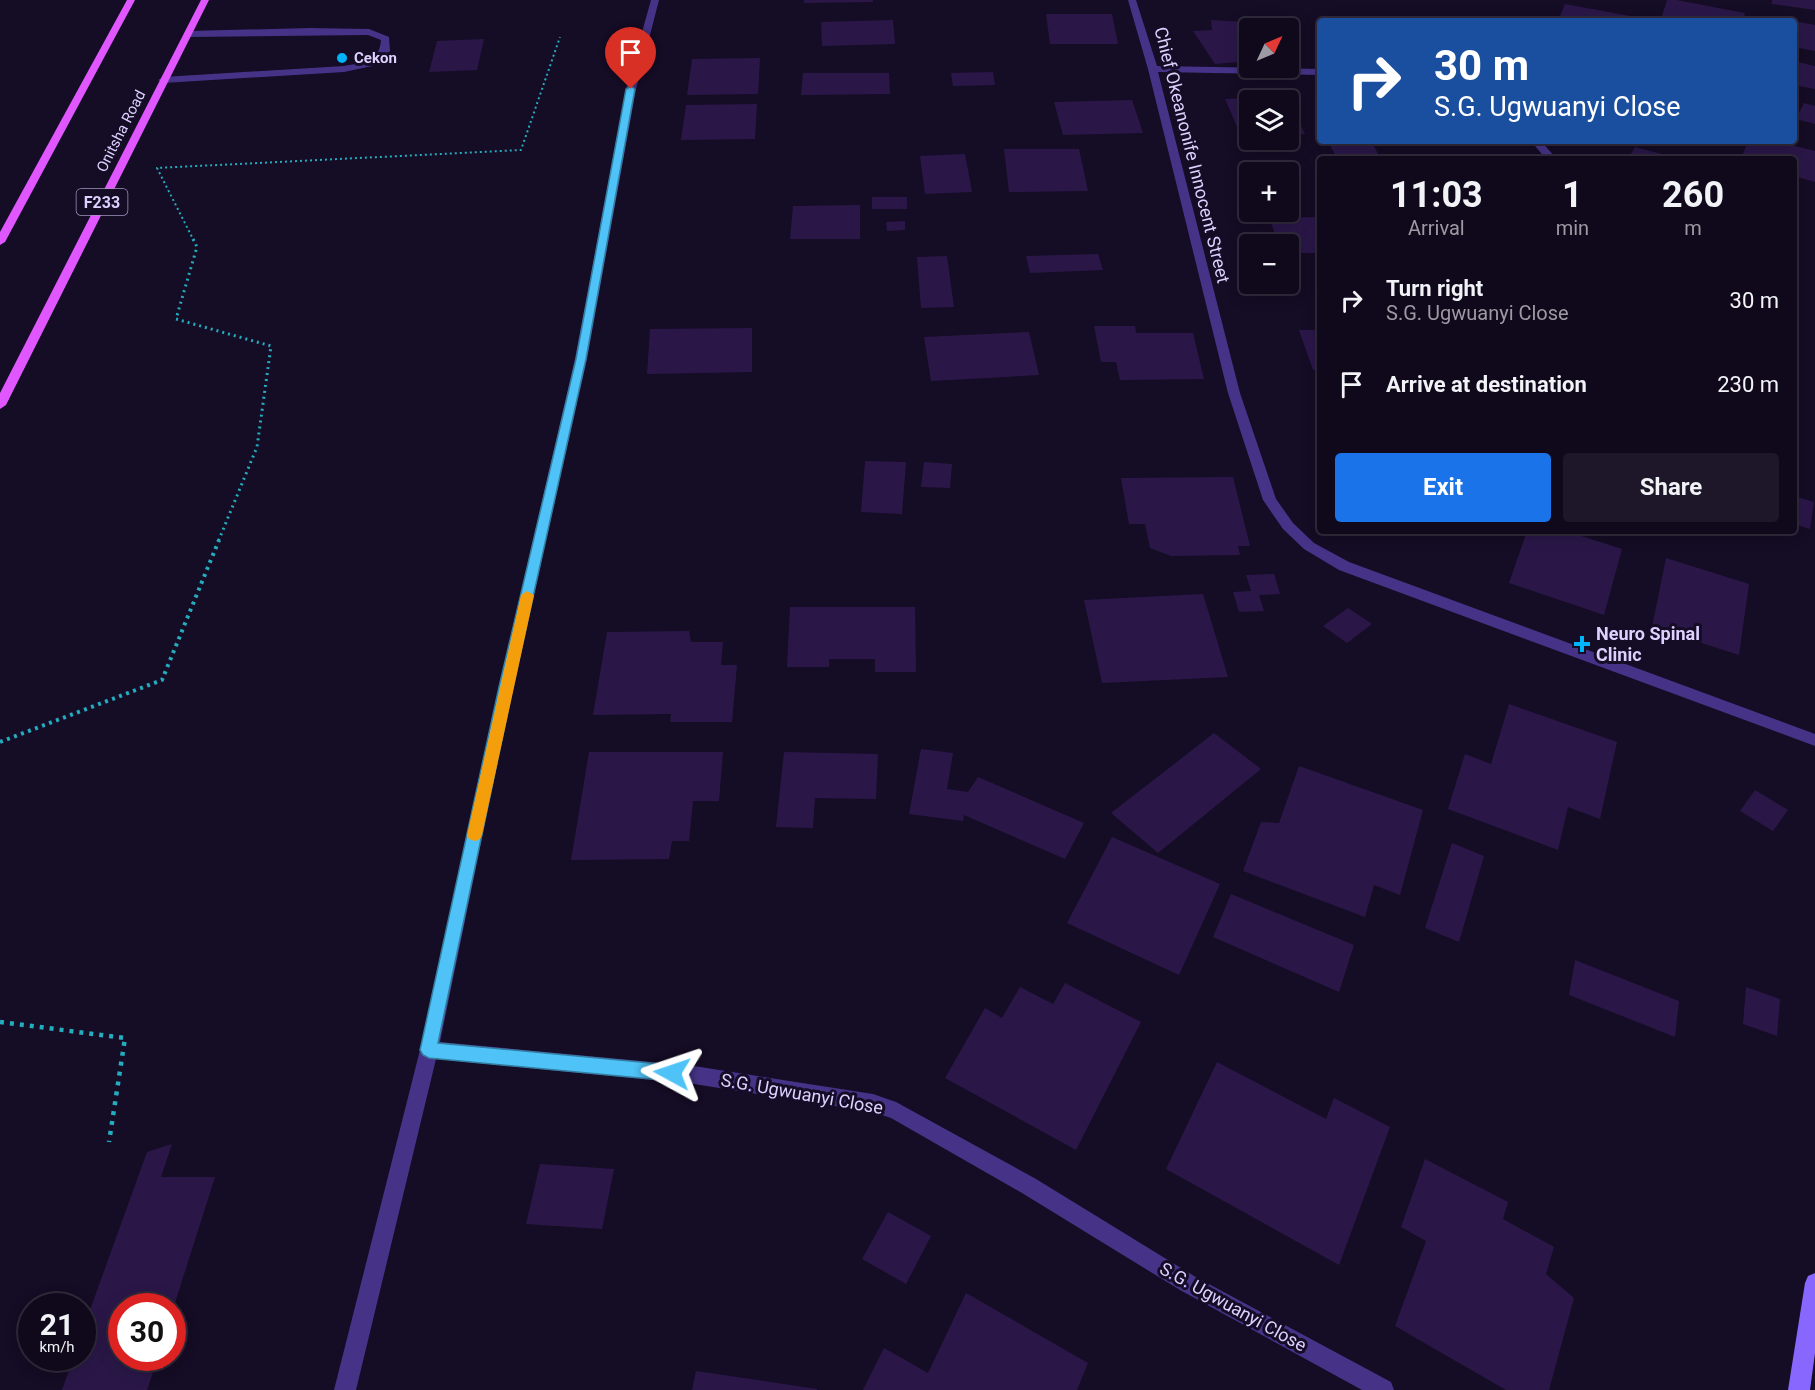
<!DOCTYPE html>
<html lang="en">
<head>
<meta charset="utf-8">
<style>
	body { margin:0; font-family:Roboto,sans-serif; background:#1e1729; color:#f1f3f6; height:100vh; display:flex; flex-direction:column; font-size:22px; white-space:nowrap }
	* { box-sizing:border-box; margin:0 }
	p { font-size:20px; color:#9c9aa3 }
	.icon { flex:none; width:33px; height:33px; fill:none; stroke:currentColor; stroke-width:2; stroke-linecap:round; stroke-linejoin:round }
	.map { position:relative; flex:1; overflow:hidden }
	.sheet { position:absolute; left:1317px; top:156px; width:480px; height:378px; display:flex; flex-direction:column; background:#10091c; border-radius:6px; box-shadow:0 3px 15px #0003,0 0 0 2px #302a3b }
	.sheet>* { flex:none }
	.guide { position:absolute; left:1317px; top:18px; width:480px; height:126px; border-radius:6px; box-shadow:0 3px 15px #0003,0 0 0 2px #302a3b; background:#1a4fa0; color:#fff; overflow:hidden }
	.needle { width:39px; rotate:46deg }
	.buttons { position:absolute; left:1239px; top:18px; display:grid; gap:12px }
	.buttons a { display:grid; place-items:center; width:60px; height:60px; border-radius:6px; background:#10091c; box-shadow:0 3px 15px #0003,0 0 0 2px #302a3b; font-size:30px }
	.speed { position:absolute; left:18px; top:1293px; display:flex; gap:12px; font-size:30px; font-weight:700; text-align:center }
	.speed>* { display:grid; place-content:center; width:78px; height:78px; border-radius:50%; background:#10091c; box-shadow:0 3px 15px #0003,0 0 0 2px #302a3b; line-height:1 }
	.speed small { font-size:15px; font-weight:400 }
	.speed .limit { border:9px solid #d22; background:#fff; color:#111 }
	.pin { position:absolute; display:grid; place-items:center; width:51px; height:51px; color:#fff; margin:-62px -26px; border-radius:50% 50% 50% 0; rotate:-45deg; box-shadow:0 0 6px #0007 }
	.pin .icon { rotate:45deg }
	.me { position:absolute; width:66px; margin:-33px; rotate:275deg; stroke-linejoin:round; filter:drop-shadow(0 0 4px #0008) }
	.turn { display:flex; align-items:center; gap:21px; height:126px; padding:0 18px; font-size:27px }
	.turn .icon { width:78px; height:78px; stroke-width:2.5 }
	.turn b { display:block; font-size:42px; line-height:51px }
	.eta { display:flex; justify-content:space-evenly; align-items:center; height:102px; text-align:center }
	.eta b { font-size:36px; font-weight:700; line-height:42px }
	.cta { display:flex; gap:12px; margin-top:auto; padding:12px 18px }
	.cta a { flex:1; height:69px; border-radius:6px; background:#1a73e8; color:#fff; font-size:24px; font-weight:700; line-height:69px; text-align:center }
	.cta a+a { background:#1e1729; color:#f1f3f6 }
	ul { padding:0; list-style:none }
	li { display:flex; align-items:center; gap:18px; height:84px; padding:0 18px }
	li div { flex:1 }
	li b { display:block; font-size:22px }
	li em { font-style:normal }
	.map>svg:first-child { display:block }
	.building { fill:#2a1748 }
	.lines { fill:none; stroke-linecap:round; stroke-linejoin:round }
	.path-far3 { stroke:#24acbf; stroke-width:2; stroke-dasharray:2 3; stroke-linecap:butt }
	.path-far2 { stroke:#24acbf; stroke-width:3; stroke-dasharray:2 4; stroke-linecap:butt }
	.path-far1 { stroke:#24acbf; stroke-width:4; stroke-dasharray:3 4.5; stroke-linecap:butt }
	.path { stroke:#24acbf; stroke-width:4.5; stroke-dasharray:4 6; stroke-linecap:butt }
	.service { fill:#463388; fill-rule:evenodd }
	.minor { fill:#463388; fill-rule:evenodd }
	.secondary { fill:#8867ff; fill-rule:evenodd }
	.primary { fill:#e057ff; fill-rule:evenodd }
	.route { fill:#4fc3f7; stroke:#337fa1; stroke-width:1.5 }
	.slow { fill:#f59e0b }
	.poi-dot { fill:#00b3fb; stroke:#150c25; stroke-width:2 }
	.labels { text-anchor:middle; stroke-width:6; stroke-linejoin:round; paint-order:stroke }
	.far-poi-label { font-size:15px; font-weight:bold; fill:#ded0ff; stroke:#150c25; text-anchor:start }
	.far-street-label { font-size:15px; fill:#ded0ff; stroke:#150c25 }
	.shield { fill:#150c25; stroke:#a295be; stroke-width:1.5 }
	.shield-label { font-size:16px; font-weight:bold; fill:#ded0ff }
	.street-label { font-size:18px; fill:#ded0ff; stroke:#150c25 }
	.poi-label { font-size:18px; font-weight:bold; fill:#ded0ff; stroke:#150c25; text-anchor:start }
</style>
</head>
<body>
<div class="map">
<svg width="1815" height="1390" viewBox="0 0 1815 1390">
	<rect width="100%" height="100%" fill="#150c25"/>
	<path class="building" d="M804 0H873V2L804 3Z
		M1667 0H1676L1745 13 1743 21 1661 19Z
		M1772 0H1815V10L1772 4Z
		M1565 4 1641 18 1640 21H1558Z
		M1046 14H1112L1118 44H1050Z
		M893 20 895 44 822 46 821 22Z
		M1211 20 1244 22 1250 29V61L1215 64 1193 31 1212 30Z
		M1794 21 1815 25V51L1794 47Z
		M484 39 477 70 429 72 437 41Z
		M760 58 758 94 687 95 692 59Z
		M1794 61 1815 66V89L1794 85Z
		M993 72 995 85 953 86 951 73Z
		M803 73H889L890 94 801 95Z
		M1287 96 1305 134H1288V100H1250V136H1241L1225 99Z
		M1132 100 1143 133 1063 135 1054 102Z
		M1804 103 1815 106V124L1796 119Z
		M757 104 755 139 681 140 686 105Z
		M1328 141H1371L1381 159H1337Z
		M1748 141H1775L1815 151V182L1794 176V159H1741Z
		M1635 147 1677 158 1676 159H1628Z
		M1004 149H1079L1088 191 1009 192Z
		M965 154 972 192 925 194 920 156Z
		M872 197H907V209H872Z
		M860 205V239H790L793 206Z
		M1320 217V253H1288V244H1279L1269 218Z
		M905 221V230L887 231 886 222Z
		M1098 254 1103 270 1030 273 1026 256Z
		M947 256 954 307 921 308 917 257Z
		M1094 326H1135L1136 333H1193L1204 379 1120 380 1116 362H1101Z
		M752 328V372L647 374 650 329Z
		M1299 330H1320V370H1313Z
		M1029 332 1039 375 931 381 924 337Z
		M865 461 906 462 902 514 861 512Z
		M924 462 952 464 950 488 921 487Z
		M1233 477 1250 546H1238L1240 555 1171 556 1150 548 1145 524H1129L1121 478Z
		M1794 496 1814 502 1810 529 1794 524Z
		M1527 531H1566L1622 549 1604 615 1509 583Z
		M1666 558 1749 584 1739 655 1652 627Z
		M1274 574 1280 594 1259 595 1264 611 1239 612 1233 592 1251 591 1246 575Z
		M1203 594 1228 677 1102 683 1084 600Z
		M790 607H915L916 672H875V659H829V667H787Z
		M1348 608 1372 624 1347 643 1323 626Z
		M689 631 691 642H723L721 665H737L732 722H670L671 714 593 715 607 632Z
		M1509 704 1617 742 1600 819 1568 807 1558 850 1448 809 1465 754 1491 764Z
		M1214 733 1261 769 1158 853 1111 813Z
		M921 749 953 753 947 789 968 792 978 777 1084 823 1065 859 964 815 963 821 909 814Z
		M589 752H723L719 801H693L689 841H672L669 859 571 860Z
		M784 752 878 754 876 799 815 798 813 828 776 827Z
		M1299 766 1423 810 1400 895 1374 885 1365 917 1243 871 1261 822 1279 823Z
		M1755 790 1788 810 1773 831 1740 811Z
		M1112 837 1220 884 1179 975 1067 923Z
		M1452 843 1484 856 1459 942 1425 928Z
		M1231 894 1354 945 1339 992 1213 937Z
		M1575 960 1679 1001 1675 1037 1569 995Z
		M1065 983 1141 1022 1076 1150 945 1078 985 1008 1002 1018 1020 987 1053 1004Z
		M1746 987 1780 999 1777 1036 1743 1024Z
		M1217 1062 1326 1119 1334 1098 1390 1127 1339 1265 1166 1169Z
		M172 1144 161 1177H215L174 1306H122V1358H158L147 1390H62L73 1358H82V1332L147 1152Z
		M1425 1159 1508 1202 1503 1219 1554 1247 1546 1274 1574 1298 1549 1390H1506L1395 1326 1426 1241 1401 1227Z
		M540 1164 614 1169 602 1229 526 1224Z
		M888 1212 931 1236 906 1284 862 1259Z
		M966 1293 1088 1363 1077 1390H863L884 1348 928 1373Z
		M696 1371 817 1389V1390H692Z"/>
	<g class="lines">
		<path class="path-far3" d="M194 241 157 168 521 150 560 37"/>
		<path class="path-far2" d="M193 239 197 247 176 319 271 346 257 447 218 542"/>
		<path class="path-far1" d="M0 742 162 680 219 540"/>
		<path class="path" d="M0 1022 125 1038 109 1142"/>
		<path class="service" d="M310 28 369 29 389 37 390 51 377 65 344 72 163 83 158 80 163 77 344 66C363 62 379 64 381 40L368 35 189 37 185 34 189 31Z"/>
		<path class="minor" d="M651 0H659L636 89 587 359 513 687 440 1042 694 1066 873 1094 896 1102 1036 1179 1194 1276 1391 1382 1394 1390H1362L1180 1290 1022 1193 891 1118 873 1112 694 1084 436 1059 356 1390H334L420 1050 499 687 575 359 626 89Z
			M1128 0H1136L1157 66 1320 69V75L1158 72 1240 393 1276 499 1293 523 1314 543 1349 562 1815 734V746L1339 570 1304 549 1283 529 1263 500 1228 393 1148 69Z
			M1531 141H1541L1554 156 1553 158H1545Z"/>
		<path class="secondary" d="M1815 1273V1353L1810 1390H1788L1805 1283 1808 1276Z"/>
		<path class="primary" d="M127 0H135L5 242 0 245V232Z
			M201 0H209L6 405 0 409V393Z"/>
	</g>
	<path class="route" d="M631 86 635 89 586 359 513 687 438 1043 672 1065 678 1067 680 1073 678 1078 672 1081 429 1058 423 1055 420 1050 499 687 576 359 626 89Z"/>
	<path class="slow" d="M527 591 534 595 482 835 480 839 475 841 469 839 467 835 521 595Z"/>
	<g class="poi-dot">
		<circle cx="342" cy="58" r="6"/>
		<path d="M1579 635h6v6h6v6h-6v6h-6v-6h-6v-6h6z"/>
	</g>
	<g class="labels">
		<g class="far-poi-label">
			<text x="354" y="63">Cekon</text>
		</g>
		<g class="far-street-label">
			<text transform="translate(121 131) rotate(-63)" y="5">Onitsha Road</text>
		</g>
		<rect class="shield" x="76.5" y="189" width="51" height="26" rx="4.5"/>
		<g class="shield-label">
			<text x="102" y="208">F233</text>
		</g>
		<g class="street-label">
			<text transform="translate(1192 155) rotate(76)" y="6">Chief Okeanonife Innocent Street</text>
			<text transform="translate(802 1094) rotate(10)" y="6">S.G. Ugwuanyi Close</text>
			<text transform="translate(1233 1307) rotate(29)" y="6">S.G. Ugwuanyi Close</text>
		</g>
		<g class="poi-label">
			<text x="1596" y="640">Neuro Spinal<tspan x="1596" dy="21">Clinic</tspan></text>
		</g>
	</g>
</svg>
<div class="buttons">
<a><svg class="needle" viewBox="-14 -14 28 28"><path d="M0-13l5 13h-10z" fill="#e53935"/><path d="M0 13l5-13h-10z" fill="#9c9aa3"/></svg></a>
<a><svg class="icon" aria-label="layers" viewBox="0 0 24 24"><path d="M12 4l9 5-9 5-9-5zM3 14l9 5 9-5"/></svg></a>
<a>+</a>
<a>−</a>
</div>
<div class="speed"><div>21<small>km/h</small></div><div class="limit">30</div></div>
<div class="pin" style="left:631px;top:89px;background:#d93025"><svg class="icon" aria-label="arrive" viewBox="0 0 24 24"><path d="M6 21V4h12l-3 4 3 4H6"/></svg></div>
<svg class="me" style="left:672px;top:1073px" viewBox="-20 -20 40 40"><path d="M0-17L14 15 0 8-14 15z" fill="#4fc3f7" stroke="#fff" stroke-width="4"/></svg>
<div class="guide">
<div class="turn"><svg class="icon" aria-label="right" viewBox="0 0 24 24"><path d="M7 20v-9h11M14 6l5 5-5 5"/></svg><div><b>30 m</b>S.G. Ugwuanyi Close</div></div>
</div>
<section class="sheet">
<div class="eta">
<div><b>11:03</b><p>Arrival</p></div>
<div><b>1</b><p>min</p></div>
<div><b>260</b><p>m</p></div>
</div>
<ul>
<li><svg class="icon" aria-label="right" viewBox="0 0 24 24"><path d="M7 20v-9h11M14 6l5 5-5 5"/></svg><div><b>Turn right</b><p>S.G. Ugwuanyi Close</p></div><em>30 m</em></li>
<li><svg class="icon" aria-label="arrive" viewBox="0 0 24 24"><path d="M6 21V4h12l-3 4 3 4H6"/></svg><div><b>Arrive at destination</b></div><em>230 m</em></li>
</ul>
<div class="cta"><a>Exit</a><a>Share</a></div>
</section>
</div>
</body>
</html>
